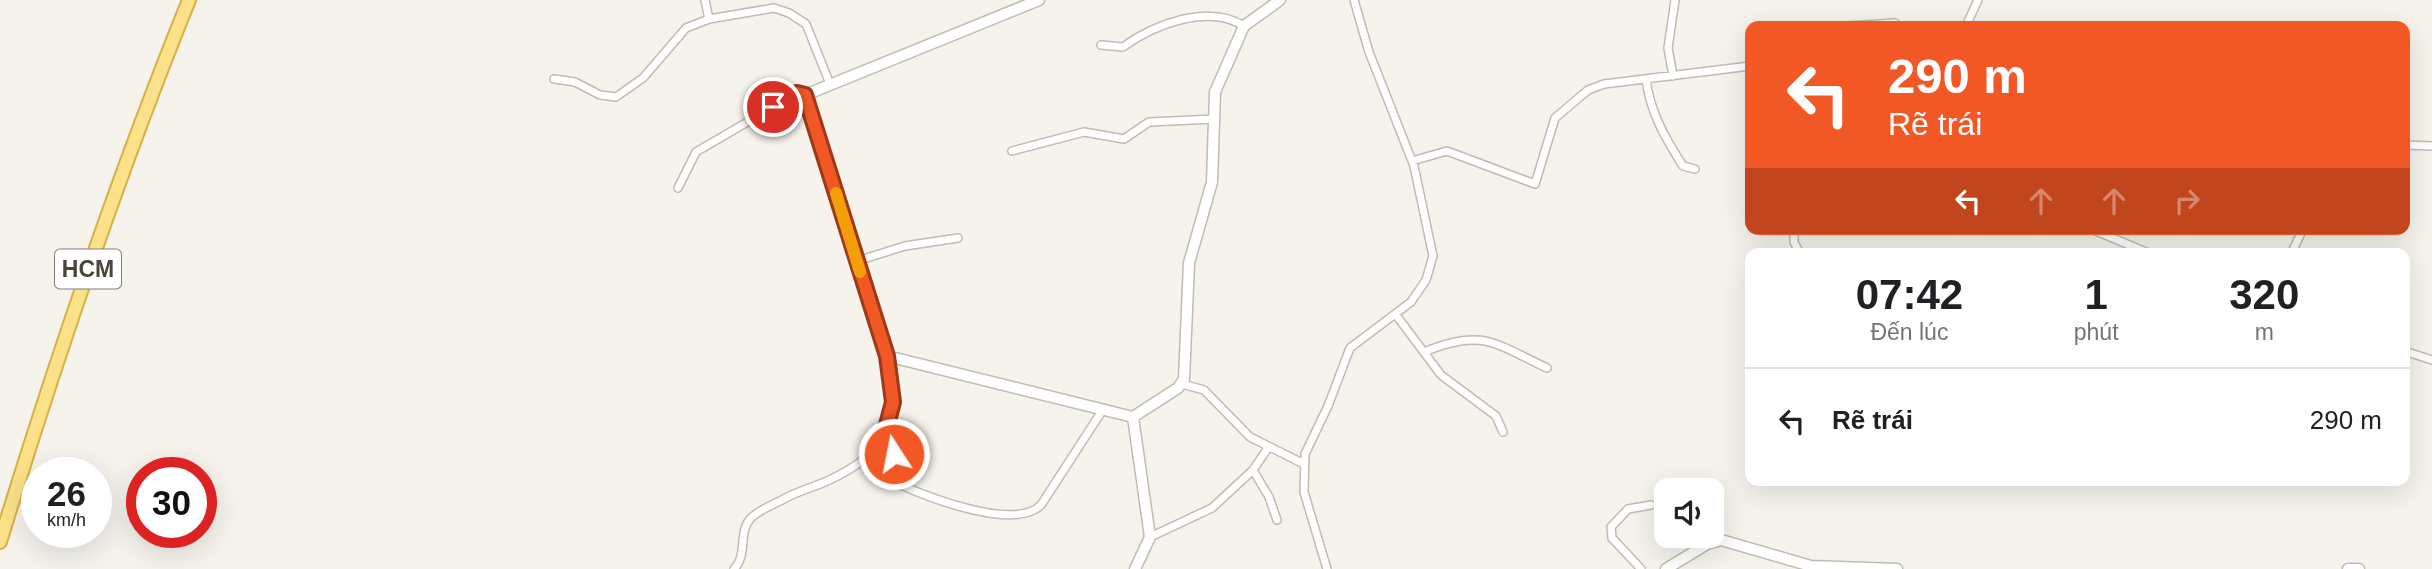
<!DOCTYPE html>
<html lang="vi">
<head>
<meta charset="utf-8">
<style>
	body { margin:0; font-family:Arial,sans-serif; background:#f2f2f2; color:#202124; height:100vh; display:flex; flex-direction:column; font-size:26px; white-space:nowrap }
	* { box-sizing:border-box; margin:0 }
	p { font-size:23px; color:#757577 }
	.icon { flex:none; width:38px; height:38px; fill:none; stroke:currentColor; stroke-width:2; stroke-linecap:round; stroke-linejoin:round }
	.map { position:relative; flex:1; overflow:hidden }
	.panel { position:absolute; left:1745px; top:248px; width:665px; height:238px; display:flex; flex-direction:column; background:#fff; border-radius:14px; box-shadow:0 7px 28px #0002 }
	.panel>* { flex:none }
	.hud { position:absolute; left:1745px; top:21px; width:665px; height:214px; border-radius:14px; box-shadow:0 7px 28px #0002; background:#f25826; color:#fff; overflow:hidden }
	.tools { position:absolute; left:1654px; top:478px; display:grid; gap:14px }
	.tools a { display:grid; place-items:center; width:70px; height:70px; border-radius:14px; background:#fff; box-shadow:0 7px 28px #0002; font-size:35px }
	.speed { position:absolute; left:21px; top:457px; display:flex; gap:14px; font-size:35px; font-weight:700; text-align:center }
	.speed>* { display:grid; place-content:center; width:91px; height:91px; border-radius:50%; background:#fff; box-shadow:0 7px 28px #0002; line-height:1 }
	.speed small { font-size:18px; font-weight:400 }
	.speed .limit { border:10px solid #d22; background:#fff; color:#111 }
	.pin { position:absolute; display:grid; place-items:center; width:60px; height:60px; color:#fff; margin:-30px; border:4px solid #fff; border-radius:50%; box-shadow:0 2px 7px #0007 }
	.me { position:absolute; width:77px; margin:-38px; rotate:349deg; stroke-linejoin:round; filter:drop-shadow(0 0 5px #0008) }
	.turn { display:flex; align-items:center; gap:24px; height:147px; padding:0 28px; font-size:32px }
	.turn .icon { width:91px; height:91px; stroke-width:2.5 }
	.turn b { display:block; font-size:49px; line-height:60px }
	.lanes { display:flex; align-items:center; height:66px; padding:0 28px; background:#0003; justify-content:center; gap:35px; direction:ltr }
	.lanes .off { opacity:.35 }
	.eta { display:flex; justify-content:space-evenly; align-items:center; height:119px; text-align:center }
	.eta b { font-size:42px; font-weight:700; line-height:49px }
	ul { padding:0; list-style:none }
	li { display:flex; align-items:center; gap:21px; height:105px; padding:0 28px; border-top:2px solid #e0e0e0 }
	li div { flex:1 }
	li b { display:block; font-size:26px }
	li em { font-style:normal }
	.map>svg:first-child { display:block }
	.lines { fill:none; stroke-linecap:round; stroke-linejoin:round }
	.minor-casing { stroke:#c1bcaf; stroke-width:10 }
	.tertiary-casing { stroke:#c1bcaf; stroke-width:13 }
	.trunk-casing { stroke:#d9b043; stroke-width:16 }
	.minor { stroke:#fff; stroke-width:7 }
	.tertiary { stroke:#fff; stroke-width:10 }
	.trunk { stroke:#fae18a; stroke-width:12 }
	.route-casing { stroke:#9d3919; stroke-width:18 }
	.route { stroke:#f25826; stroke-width:12 }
	.slow { stroke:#f59e0b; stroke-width:12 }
	.labels { text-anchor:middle; stroke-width:5; stroke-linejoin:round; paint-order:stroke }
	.shield { fill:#fff; stroke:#807d75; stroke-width:2 }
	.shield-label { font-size:23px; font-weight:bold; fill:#4a453a }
</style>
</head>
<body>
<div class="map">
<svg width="2432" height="569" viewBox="0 0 2432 569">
	<rect width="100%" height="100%" fill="#f5f3ec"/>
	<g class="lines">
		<defs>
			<path id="minor" d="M705 0 709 19
				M1847 26 1895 23
				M1966 26 1978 0
				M1101 45 1123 47C1153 25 1208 3 1244 26
				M1673 76 1668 48 1675 0
				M554 79 575 82 600 95 616 97 643 78 686 28 709 19 774 8 789 13 806 24 830 84
				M1646 79C1650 112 1665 138 1683 166L1695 169
				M2404 145 2432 146
				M1012 151 1084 132 1124 139 1149 122 1214 119
				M1412 161 1447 151 1535 184 1555 118 1588 90 1604 84 1750 66
				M678 188 696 152 797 93 805 95
				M1794 229V242L1800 254
				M2091 229 2151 254
				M2291 254 2303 229
				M857 261 905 246 958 238
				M1396 315 1441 375 1496 416 1503 432
				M2404 351 2432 360
				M1424 352C1482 328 1494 343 1547 368
				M1182 384 1204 390 1250 437 1302 463
				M883 440C899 456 890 470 901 485 930 498 1015 531 1041 505L1102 411
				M1253 470 1269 497 1277 520
				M1150 537 1212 508 1253 470 1268 448
				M734 569C748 555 738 533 750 519 757 511 772 505 782 500 797 491 812 488 827 481 891 452 898 420 887 356
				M1327 569 1304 492 1305 454 1328 406 1350 348 1411 302 1426 280 1433 256 1414 166 1369 52 1354 0
				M1641 569 1612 538 1611 527 1628 509 1651 505"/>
			<path id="tertiary" d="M1039 0 805 95 887 356 1133 417 1150 537 1135 569
				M1133 417 1178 388 1184 379 1189 263 1212 182 1215 92 1244 26 1280 0
				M1666 569 1707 544 1721 540 1811 566 1897 569
				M2348 569H2359"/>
			<path id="trunk" d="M0 542C56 359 117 178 189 0"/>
		</defs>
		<use href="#minor" class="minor-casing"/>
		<use href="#tertiary" class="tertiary-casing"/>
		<use href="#trunk" class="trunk-casing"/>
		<use href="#minor" class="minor"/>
		<use href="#tertiary" class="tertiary"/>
		<use href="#trunk" class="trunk"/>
	</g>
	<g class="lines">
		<defs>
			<path id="route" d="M773 107 797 93 805 95 887 356 893 402 883 440 894 454"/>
		</defs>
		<use href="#route" class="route-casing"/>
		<use href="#route" class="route"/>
		<path class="slow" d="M836 193 860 272"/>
	</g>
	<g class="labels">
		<rect class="shield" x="55" y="249.5" width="66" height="39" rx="5"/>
		<g class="shield-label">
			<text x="88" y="277">HCM</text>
		</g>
	</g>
</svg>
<div class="tools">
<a><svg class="icon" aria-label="sound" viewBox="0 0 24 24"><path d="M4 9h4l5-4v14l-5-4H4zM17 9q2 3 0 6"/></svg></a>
</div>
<div class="speed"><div>26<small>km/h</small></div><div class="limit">30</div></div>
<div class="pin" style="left:773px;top:107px;background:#d93025"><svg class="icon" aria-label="arrive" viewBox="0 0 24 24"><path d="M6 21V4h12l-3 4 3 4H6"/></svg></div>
<svg class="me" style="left:894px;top:454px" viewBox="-20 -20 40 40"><circle r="17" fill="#f25826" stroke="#fff" stroke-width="3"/><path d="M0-11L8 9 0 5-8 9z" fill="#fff"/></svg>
<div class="hud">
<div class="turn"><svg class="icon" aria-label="left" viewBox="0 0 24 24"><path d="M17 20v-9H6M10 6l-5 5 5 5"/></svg><div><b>290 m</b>Rẽ trái</div></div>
<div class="lanes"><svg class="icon" aria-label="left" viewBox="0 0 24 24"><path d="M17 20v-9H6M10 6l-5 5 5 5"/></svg><svg class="icon off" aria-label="ahead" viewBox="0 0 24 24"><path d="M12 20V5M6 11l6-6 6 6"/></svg><svg class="icon off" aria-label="ahead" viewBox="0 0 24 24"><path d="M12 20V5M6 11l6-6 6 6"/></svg><svg class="icon off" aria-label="right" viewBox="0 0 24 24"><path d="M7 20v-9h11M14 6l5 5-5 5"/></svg></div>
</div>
<section class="panel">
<div class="eta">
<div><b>07:42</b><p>Đến lúc</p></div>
<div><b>1</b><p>phút</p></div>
<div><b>320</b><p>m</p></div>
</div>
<ul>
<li><svg class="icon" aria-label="left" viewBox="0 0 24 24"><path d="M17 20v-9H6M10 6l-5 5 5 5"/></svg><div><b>Rẽ trái</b></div><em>290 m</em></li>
</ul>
</section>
</div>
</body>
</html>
